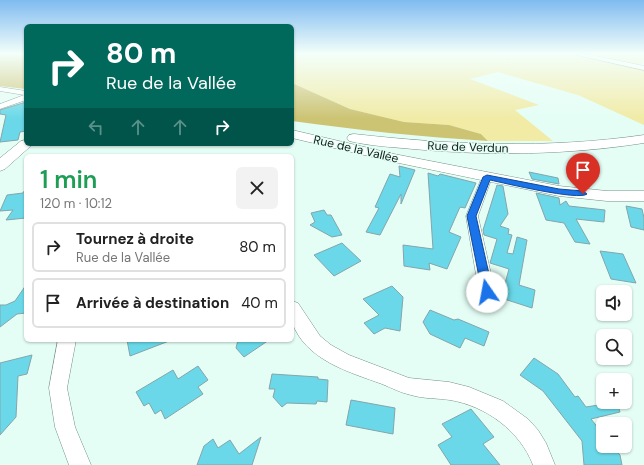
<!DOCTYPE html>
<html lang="fr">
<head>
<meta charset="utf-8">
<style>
	body { margin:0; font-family:"DM Sans",sans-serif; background:#f2f2f2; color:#222; height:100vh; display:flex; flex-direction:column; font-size:15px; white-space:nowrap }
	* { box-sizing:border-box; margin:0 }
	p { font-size:13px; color:#767676 }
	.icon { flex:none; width:22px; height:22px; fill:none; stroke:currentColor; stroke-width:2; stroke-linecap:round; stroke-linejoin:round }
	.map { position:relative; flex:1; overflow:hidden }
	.side { position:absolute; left:24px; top:154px; width:270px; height:188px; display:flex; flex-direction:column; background:#fff; border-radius:6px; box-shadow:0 1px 3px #0004 }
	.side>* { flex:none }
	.guide { position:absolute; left:24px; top:24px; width:270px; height:122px; border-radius:6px; box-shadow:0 1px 3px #0004; background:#00695c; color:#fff; overflow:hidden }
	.buttons { position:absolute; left:596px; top:285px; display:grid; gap:8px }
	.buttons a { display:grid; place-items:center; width:36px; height:36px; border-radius:6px; background:#fff; box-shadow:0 1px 3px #0004; font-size:20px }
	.pin { position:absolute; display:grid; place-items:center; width:34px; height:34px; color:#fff; margin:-41px -17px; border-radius:50% 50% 50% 0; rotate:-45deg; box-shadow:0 0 4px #0007 }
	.pin .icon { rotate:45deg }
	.me { position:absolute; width:44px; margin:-22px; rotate:348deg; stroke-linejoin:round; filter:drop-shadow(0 0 3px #0008) }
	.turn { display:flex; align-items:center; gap:14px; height:84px; padding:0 16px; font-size:18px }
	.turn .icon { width:52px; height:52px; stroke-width:2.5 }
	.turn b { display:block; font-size:28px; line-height:34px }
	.lanes { display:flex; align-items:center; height:38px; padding:0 16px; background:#0003; justify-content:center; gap:20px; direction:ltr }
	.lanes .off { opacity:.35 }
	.round { display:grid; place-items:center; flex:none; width:42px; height:42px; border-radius:6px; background:#f2f2f2 }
	.head { display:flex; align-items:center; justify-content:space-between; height:68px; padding:0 16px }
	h1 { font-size:24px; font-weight:600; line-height:30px; color:#1e9e55 }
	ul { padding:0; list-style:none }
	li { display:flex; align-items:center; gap:12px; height:50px; margin:0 8px 6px; padding:0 8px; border:2px solid #e0e0e0; border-radius:6px }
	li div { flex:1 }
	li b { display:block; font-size:15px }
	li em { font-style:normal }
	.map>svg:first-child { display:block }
	.green { fill:#f1eba6 }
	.forest { fill:#ccc373 }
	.building { fill:#6ad8e8; stroke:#84a5ab }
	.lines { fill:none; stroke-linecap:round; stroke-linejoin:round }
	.street-casing { stroke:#729086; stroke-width:1 }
	.secondary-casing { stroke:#729086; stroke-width:1 }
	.street { fill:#fff; fill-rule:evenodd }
	.secondary { fill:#fff; fill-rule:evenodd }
	.route { fill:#1a73e8; stroke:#114b97 }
	.labels { text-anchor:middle; stroke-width:3; stroke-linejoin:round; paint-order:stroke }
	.far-street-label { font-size:12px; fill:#111d19; stroke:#e4fef5 }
</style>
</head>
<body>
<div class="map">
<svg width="644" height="465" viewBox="0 0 644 465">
	<rect width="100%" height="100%" fill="#e4fef5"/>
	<path class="green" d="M292 53 644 54V61L639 66 644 68V125L578 95 498 72 470 79 539 105 515 110 553 141H488L481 134 449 125 404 122 350 109 292 83Z"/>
	<path class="forest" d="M0 53H26V89L0 86Z
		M292 83 350 109 404 122 449 125 481 134 488 141C422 137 357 130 292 121Z"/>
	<path class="building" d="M26 102V131L20 132 18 140 0 142 6 115 0 114V110Z
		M399 166 415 170 401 204V194L380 235 366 232 379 208 375 207 390 174 400 177Z
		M529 172 558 178 559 184 532 179Z
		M428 173 438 176 440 174 476 183 465 208 460 207 449 232 461 237 447 269 429 263 430 270 404 266 403 245 433 249Z
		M497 185 503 186 508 214 500 226 509 229 508 234 512 235 507 253 513 254 517 237 527 240 519 285 535 290 532 308 501 298 509 269 490 263 497 239 484 235 483 230Z
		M26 188V218L6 220 13 210 0 211 7 195 23 193Z
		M536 193 559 198 560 205 566 201 569 206 605 210 604 222 576 219 590 244 575 242 564 223 546 220Z
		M626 206 642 209 644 218V230L631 227Z
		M324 210 327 215H331L342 235 332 237 310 225 315 222 311 213Z
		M342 243 361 261 334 276 314 255Z
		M600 251 623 254 636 283 611 279Z
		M26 285V313L17 314 0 327V305H6L15 301Z
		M392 286 403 297 400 331 385 328 374 334 364 323 379 315 363 299Z
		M430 310 454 320 458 319 489 332 484 346 465 338 460 348 430 334 423 322Z
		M127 340H168L169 341 130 356Z
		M238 340H269L244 357 236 348Z
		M32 355 27 374 18 376 16 417 0 435V363Z
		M534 358 558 374 575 397 578 396 586 407 617 402 620 412 591 419 603 434V446H612L620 455 622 465H584L582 441 543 391 520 375Z
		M198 366 208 380 198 387 203 394 165 419 161 410 155 414 149 403 144 406 136 392 173 370 178 379Z
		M272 374 318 377V379L328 380 327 402 317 401 316 404 287 403 282 407 273 397 275 389H269Z
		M351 400 395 408 393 434 346 425Z
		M471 409 494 437 483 444 500 465H451L438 445 452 437 442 424Z
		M261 437 252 465H197L204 446 213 439 218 448 230 440 239 454Z"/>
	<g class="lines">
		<defs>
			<path id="street" d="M568 53H582L644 66V70Z
				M0 87 26 91V100L0 109V104L24 95 0 91Z
				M487 174 492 177 478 216 495 292 492 296 487 298 482 296 479 292 466 216 482 177Z
				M292 301 298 303 320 336 331 345 349 355 409 378 449 382 469 387 503 401 528 419 538 430 546 443 555 465H533C520 431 486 406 450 400 437 398 424 399 411 395 401 393 392 388 382 384 349 372 305 360 292 322 290 316 292 307 292 301Z
				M58 340H76L67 388 75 427 91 465H69L55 427 49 388Z"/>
			<path id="secondary" d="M292 130 394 154 559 186 607 191H644V201H607L559 196 394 162 292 138Z
				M354 134C451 145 547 149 644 135V143C567 155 490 156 413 149 392 147 370 146 349 141L347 138 349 135Z
				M26 140V144H33L5 169 0 171V158L21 141Z"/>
		</defs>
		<use href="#street" class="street-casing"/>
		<use href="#secondary" class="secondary-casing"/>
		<use href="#street" class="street"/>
		<use href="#secondary" class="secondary"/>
	</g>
	<linearGradient id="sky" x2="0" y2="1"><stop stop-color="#7fbbf0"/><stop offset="0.45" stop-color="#f3fffa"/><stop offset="1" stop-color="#f3fffa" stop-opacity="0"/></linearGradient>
	<rect width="644" height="119" fill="url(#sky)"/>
	<path class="route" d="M487 175 559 189 583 191 587 194C579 201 504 183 490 180L476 216 493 292 491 295H484L482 292 467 216 483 177Z"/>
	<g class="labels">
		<g class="far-street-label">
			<text transform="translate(468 147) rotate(2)" y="4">Rue de Verdun</text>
			<text transform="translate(356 149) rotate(13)" y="4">Rue de la Vallée</text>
		</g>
	</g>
</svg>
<div class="buttons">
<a><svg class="icon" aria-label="sound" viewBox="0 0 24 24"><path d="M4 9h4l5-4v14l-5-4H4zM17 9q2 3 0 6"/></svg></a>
<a><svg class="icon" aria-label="search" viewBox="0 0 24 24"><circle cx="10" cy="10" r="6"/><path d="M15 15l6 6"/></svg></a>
<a>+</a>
<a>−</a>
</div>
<div class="pin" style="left:583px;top:194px;background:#d93025"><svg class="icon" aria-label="arrive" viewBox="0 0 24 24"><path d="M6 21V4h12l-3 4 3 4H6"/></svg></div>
<svg class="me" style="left:487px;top:292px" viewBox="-20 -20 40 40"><circle r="19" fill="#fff"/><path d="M0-13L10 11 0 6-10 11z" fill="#1a73e8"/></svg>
<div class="guide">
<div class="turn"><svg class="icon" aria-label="right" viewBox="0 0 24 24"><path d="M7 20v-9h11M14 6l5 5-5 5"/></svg><div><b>80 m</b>Rue de la Vallée</div></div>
<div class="lanes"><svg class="icon off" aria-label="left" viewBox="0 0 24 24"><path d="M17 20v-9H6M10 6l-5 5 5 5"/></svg><svg class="icon off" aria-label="ahead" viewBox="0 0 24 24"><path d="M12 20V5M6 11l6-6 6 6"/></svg><svg class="icon off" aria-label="ahead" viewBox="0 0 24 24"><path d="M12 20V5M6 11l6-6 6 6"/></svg><svg class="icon" aria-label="right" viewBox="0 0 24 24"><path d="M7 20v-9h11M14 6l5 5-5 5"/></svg></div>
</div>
<section class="side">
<div class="head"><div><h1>1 min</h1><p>120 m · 10:12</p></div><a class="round"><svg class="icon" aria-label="close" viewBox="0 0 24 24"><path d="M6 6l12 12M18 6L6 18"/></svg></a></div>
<ul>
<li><svg class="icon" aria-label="right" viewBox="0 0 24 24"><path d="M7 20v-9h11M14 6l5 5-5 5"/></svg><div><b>Tournez à droite</b><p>Rue de la Vallée</p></div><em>80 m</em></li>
<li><svg class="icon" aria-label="arrive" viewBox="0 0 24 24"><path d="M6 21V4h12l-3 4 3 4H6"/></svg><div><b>Arrivée à destination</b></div><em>40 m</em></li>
</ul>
</section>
</div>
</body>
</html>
